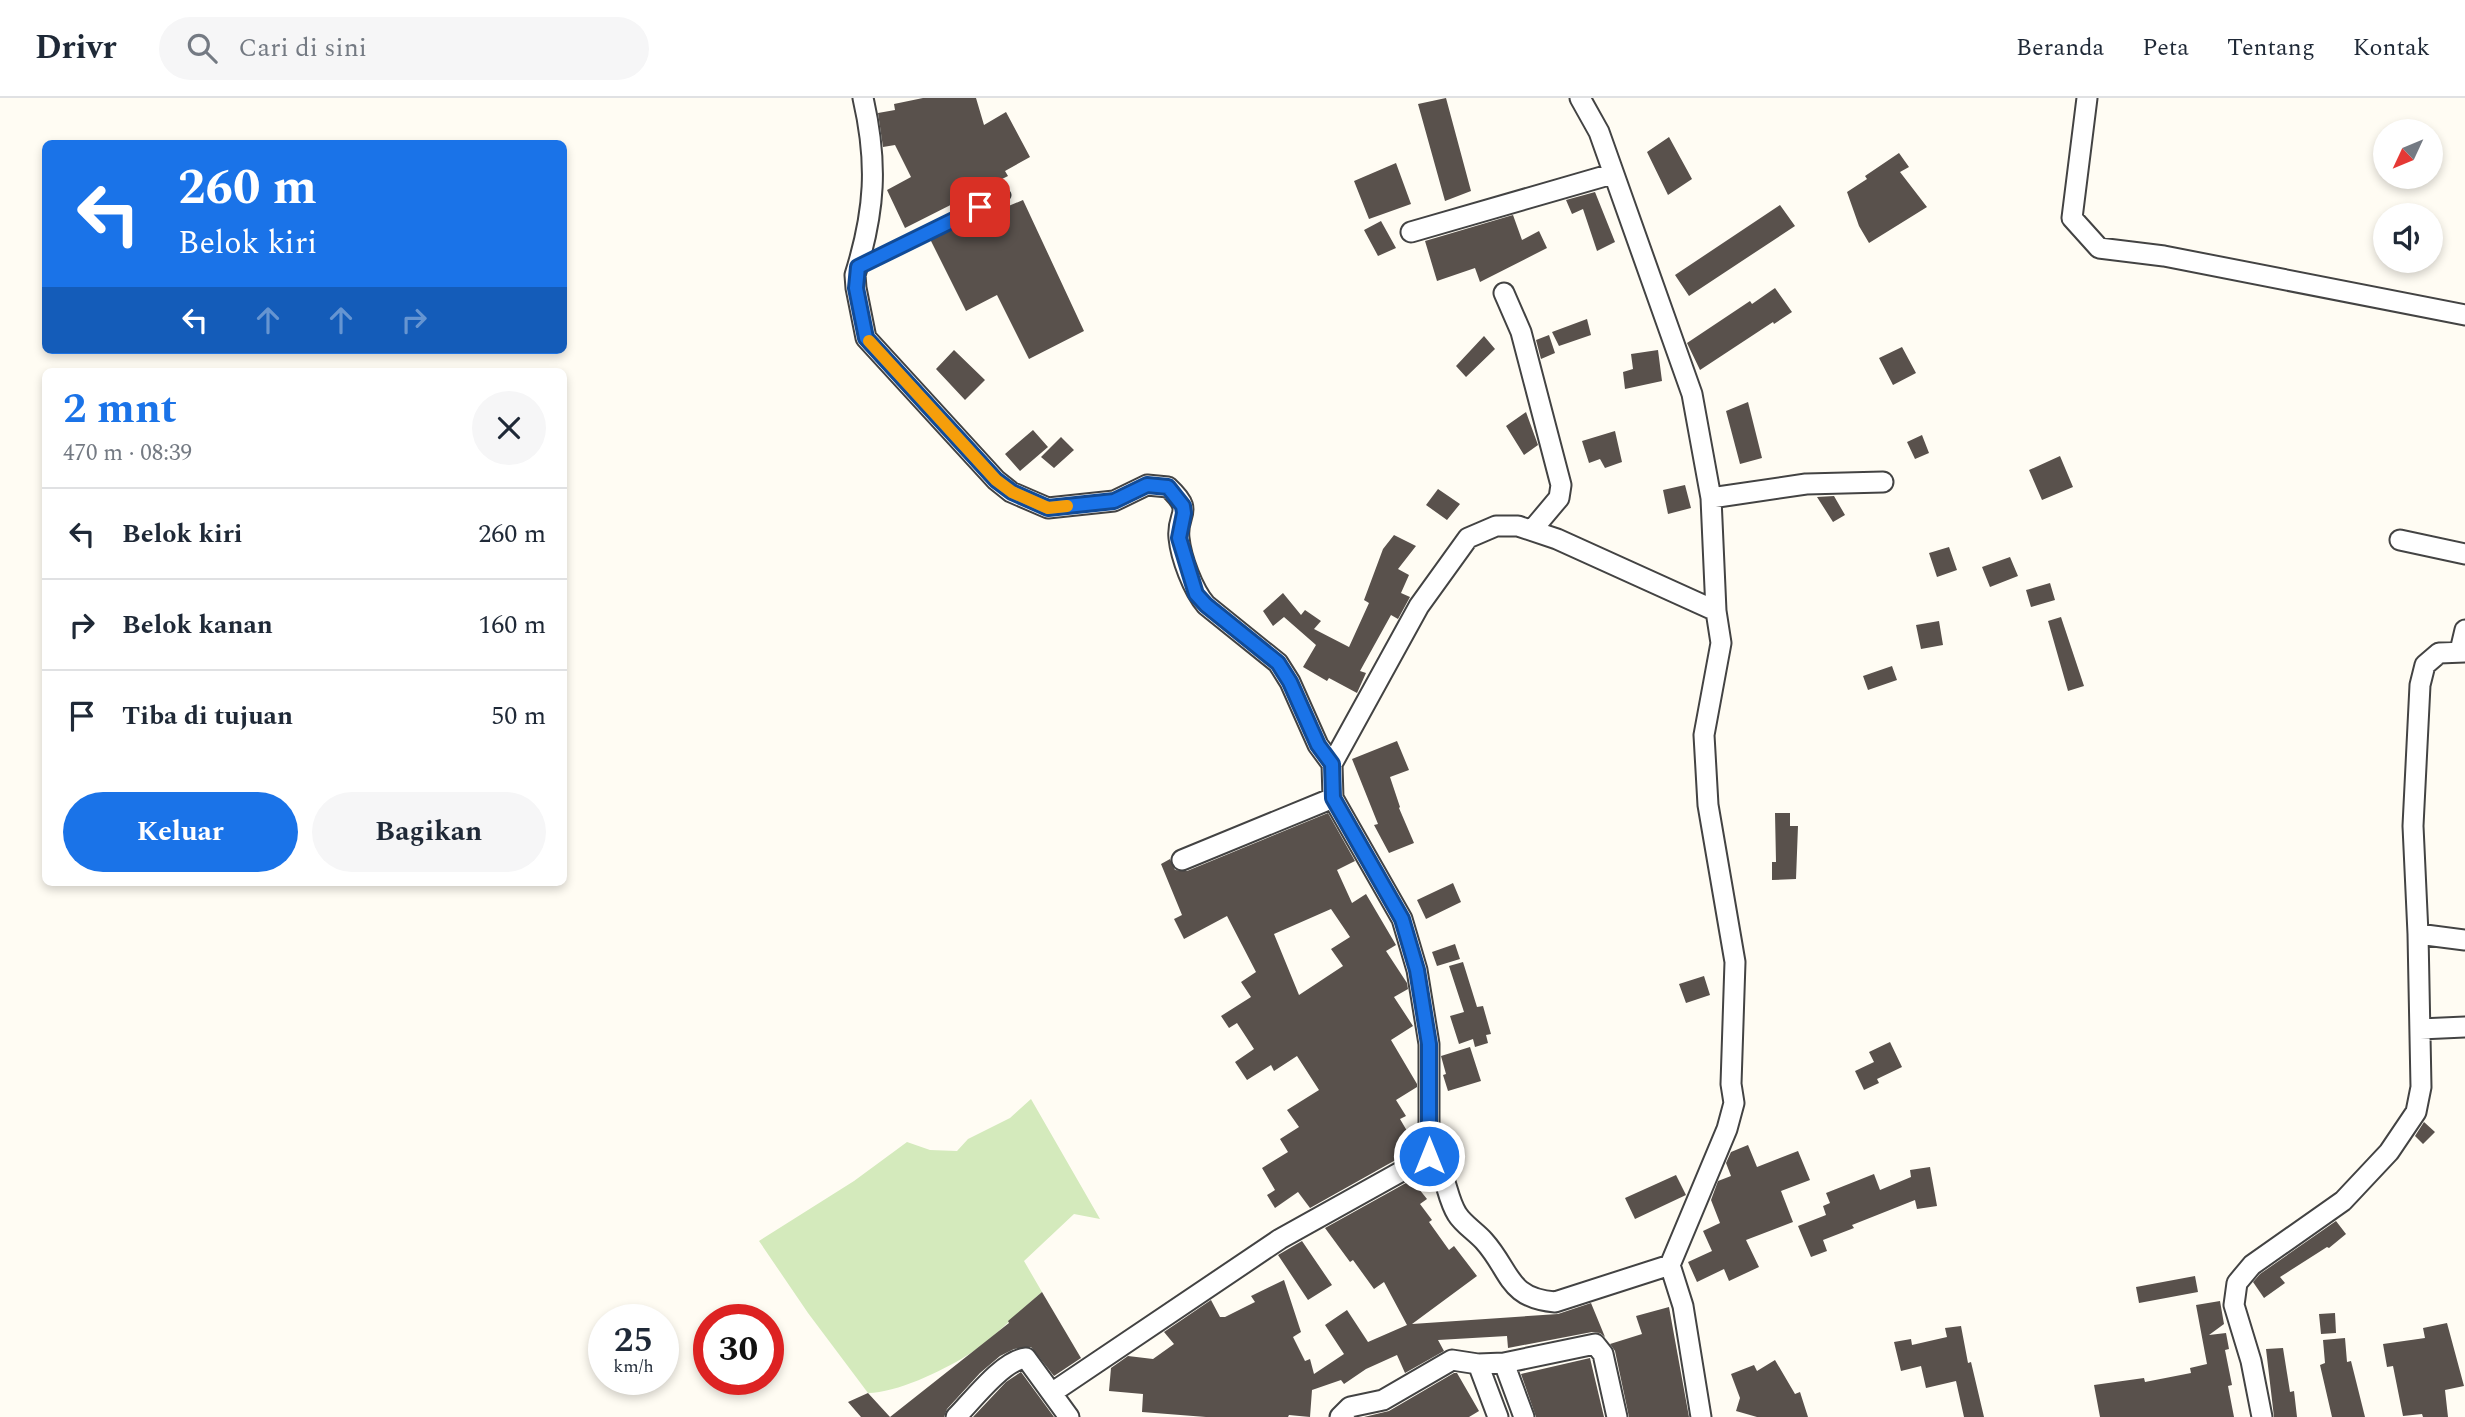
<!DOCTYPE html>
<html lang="id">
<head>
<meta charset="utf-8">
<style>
	body { margin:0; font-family:Spectral,serif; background:#f6f6f7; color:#1f2937; height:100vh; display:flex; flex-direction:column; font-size:26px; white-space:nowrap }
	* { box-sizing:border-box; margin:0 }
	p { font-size:23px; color:#747a83 }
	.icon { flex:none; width:38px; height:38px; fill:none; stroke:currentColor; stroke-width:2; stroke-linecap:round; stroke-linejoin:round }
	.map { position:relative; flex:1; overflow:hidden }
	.side { position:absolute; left:42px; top:270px; width:525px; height:518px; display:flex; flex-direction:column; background:#fff; border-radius:10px; box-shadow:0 4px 10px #0003 }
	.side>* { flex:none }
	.top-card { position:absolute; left:42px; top:42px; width:525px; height:214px; border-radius:10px; box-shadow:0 4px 10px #0003; background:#1a73e8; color:#fff; overflow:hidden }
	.needle { width:46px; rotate:226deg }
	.buttons { position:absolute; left:2373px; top:21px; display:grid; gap:14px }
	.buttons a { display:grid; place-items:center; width:70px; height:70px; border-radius:50%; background:#fff; box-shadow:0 4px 10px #0003; font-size:35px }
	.speed { position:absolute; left:588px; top:1206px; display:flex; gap:14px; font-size:35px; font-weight:700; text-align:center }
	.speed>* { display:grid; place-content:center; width:91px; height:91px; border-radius:50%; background:#fff; box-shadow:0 4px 10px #0003; line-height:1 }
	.speed small { font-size:18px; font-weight:400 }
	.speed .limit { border:10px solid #d22; background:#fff; color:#111 }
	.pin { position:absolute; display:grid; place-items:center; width:60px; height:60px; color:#fff; margin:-30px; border-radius:14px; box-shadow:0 4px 10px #0006 }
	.me { position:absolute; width:77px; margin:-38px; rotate:0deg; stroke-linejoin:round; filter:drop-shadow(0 0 5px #0008) }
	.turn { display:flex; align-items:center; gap:24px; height:147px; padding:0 21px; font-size:32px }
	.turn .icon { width:91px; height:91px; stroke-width:2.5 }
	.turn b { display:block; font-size:49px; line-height:60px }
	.lanes { display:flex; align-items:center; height:66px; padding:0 21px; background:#0003; justify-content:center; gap:35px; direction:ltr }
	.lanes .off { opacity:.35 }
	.round { display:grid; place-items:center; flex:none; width:74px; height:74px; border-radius:37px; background:#f6f6f7 }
	.headline { display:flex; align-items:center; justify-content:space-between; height:119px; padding:0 21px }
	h1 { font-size:42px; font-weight:700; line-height:52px; color:#1a73e8 }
	.primary-button { display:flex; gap:14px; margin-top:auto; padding:14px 21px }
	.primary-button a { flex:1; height:80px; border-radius:42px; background:#1a73e8; color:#fff; font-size:28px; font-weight:700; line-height:80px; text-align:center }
	.primary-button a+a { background:#f6f6f7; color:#1f2937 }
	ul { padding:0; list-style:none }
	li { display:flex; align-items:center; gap:21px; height:91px; padding:0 21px; border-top:2px solid #e0e1e3 }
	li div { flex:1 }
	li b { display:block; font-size:26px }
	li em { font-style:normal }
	header { display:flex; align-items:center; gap:42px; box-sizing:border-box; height:98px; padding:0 35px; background:#fff; border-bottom:2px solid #e0e1e3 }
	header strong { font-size:33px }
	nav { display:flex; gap:38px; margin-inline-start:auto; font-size:24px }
	.search { width:490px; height:63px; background:#f6f6f7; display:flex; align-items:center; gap:18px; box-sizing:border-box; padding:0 24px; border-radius:38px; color:#747a83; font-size:26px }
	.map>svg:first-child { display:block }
	.green { fill:#d4eabc }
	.building { fill:#59514c; fill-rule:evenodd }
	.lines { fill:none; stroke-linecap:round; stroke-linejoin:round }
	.lane-casing { stroke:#434343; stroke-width:13 }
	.street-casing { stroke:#434343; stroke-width:23 }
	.lane { stroke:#fff; stroke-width:10 }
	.street { stroke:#fff; stroke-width:19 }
	.route-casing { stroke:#114b97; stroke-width:18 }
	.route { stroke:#1a73e8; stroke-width:12 }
	.slow { stroke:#f59e0b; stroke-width:12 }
</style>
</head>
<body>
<header>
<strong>Drivr</strong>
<div class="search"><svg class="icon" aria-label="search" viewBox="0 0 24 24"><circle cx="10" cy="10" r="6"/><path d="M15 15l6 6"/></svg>Cari di sini</div>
<nav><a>Beranda</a><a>Peta</a><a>Tentang</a><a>Kontak</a></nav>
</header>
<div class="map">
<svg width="2465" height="1319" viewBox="0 0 2465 1319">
	<rect width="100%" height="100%" fill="#fffcf3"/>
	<path class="green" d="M1031 1001 1100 1121 1074 1116 1024 1163 1042 1194C1019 1213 990 1244 966 1258 942 1273 896 1295 868 1295L808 1215 759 1143 854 1083 907 1044 930 1052 957 1053 968 1041 1010 1020Z"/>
	<path class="building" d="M923 0H976L984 27 1006 14 1030 59 1005 73 1008 78 905 130 887 92 911 79 895 47 883 49 878 15 895 12 894 6Z
		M1446 0 1471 93 1445 103 1418 6Z
		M1669 39 1692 81 1668 97 1647 54Z
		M1899 55 1909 69 1900 74 1927 109 1869 145 1859 128 1847 94 1867 81 1865 78Z
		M1396 65 1411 106 1369 121 1354 83Z
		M1595 94 1615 144 1597 153 1583 111 1572 116 1566 102Z
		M1023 102 1084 233 1029 261 997 197 966 213 930 141Z
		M1780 107 1795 128 1689 198 1675 177Z
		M1513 117 1522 142 1539 133 1547 150 1480 184 1475 170 1437 183 1425 143Z
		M1381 123 1396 150 1378 158 1364 132Z
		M1775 190 1792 214 1774 226 1773 224 1700 272 1687 245 1750 203 1752 206Z
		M1587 221 1591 237 1559 248 1552 234Z
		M1549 237 1555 255 1541 261 1536 242Z
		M1484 238 1495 251 1466 279 1456 268Z
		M1902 249 1916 275 1893 287 1879 260Z
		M954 252 985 282 965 302 936 271Z
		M1658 252 1662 283 1625 291 1623 274 1633 271 1631 256Z
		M1748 304 1762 360 1740 366 1726 313Z
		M1526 314 1538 347 1524 357 1506 328Z
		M1033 332 1048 349 1020 373 1005 356Z
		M1615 333 1622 364 1605 370 1600 361 1589 365 1582 343Z
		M1922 337 1929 355 1915 361 1907 344Z
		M1061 339 1074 352 1054 370 1041 359Z
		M2060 358 2073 389 2042 402 2029 372Z
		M1685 387 1691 410 1668 416 1663 392Z
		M1438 391 1460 406 1447 422 1426 407Z
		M1834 398 1845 417 1833 424 1817 399Z
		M1394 437 1416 448 1398 471 1409 477 1401 495 1410 499 1398 521 1391 517 1360 573 1366 575 1357 595 1329 580 1327 583 1303 569 1316 547 1284 519 1273 528 1263 513 1283 495 1301 517 1305 512 1321 523 1314 531 1349 549 1369 505 1364 502 1383 451Z
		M1949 449 1957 472 1937 479 1929 455Z
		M2010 459 2018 478 1990 489 1982 469Z
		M2050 485 2055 502 2031 509 2026 492Z
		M2061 519 2084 588 2068 593 2048 523Z
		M1939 523 1943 547 1921 551 1916 527Z
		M1892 568 1897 582 1868 592 1863 578Z
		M1397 643 1409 672 1390 679 1400 709 1399 710 1414 745 1389 755 1374 727 1378 726 1352 661Z
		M1328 715 1355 763 1337 772 1352 805 1366 796 1396 847 1386 853 1407 885 1408 891 1394 899 1413 928 1391 942 1417 986V989L1396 1002 1406 1018 1400 1021 1417 1050 1310 1110 1298 1094 1275 1110 1267 1097 1275 1092 1262 1070 1288 1054 1280 1041 1299 1029 1287 1012 1319 992 1297 958 1274 973 1271 967 1247 982 1235 964 1254 951 1237 925 1229 930 1221 918 1251 899 1241 884 1256 874 1227 818 1184 841 1174 821 1182 817 1161 766 1170 761 1175 772 1187 773ZM1331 811 1350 839 1331 851 1343 868 1299 897 1274 836Z
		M1775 715H1790V728H1798L1796 781 1772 782V764H1776Z
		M1453 785 1461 804 1426 821 1417 802Z
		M1455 846 1460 861 1437 868 1432 854Z
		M1463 864 1477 909 1483 908 1491 936 1486 937 1488 945 1475 949 1473 941 1459 946 1450 918 1464 914 1449 868Z
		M1704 878 1710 897 1686 905 1679 886Z
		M1890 944 1902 969 1877 981 1879 985 1864 992 1855 973 1874 964 1869 954Z
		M1470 949 1481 983 1448 993 1443 977 1446 976 1441 958Z
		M2424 1024 2435 1034 2423 1046 2415 1038Z
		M1748 1047 1757 1069 1798 1053 1810 1082 1781 1093 1793 1124 1746 1142 1759 1169 1729 1183 1724 1171 1697 1184 1688 1164 1712 1153 1703 1133 1720 1125 1711 1102 1718 1083 1731 1078 1726 1065 1731 1054Z
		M1930 1069 1937 1108 1917 1111 1915 1102 1852 1127 1854 1130 1823 1142 1827 1153 1811 1159 1798 1128 1826 1117 1823 1108 1830 1105 1826 1095 1874 1076 1880 1092 1911 1079 1910 1072Z
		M1676 1077 1686 1097 1635 1121 1625 1100Z
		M1415 1080 1419 1084 1415 1086 1427 1101 1420 1106 1432 1122 1429 1124 1449 1152 1454 1148 1477 1178 1412 1226 1558 1216 1591 1205 1605 1239 1600 1235 1592 1234 1508 1250 1507 1238 1438 1242 1444 1253 1405 1275 1397 1257 1366 1271 1344 1286 1341 1282 1312 1292 1310 1319 1289 1317 1288 1319H1206L1142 1314 1143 1296 1109 1293 1111 1270 1128 1258 1153 1261 1174 1246 1164 1234 1211 1202 1220 1219H1225L1255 1204 1251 1198 1284 1182 1301 1234 1293 1239 1305 1263 1310 1261 1314 1276 1344 1256 1325 1227 1347 1212 1368 1244 1407 1227 1384 1184 1374 1191 1353 1162 1350 1164 1325 1130Z
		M2336 1123 2346 1136 2329 1150 2327 1149 2280 1179 2285 1185 2264 1200 2253 1184 2260 1176Z
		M1302 1143 1332 1187 1308 1202 1278 1157Z
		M2195 1178 2198 1194 2139 1205 2136 1189Z
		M1042 1194 1081 1260 1054 1278 1031 1249 1014 1251 1000 1258 980 1275 947 1311 944 1319H890L1009 1225 1008 1223Z
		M2220 1203 2224 1226 2209 1237 2226 1235 2229 1251 2225 1252 2232 1287 2228 1288 2234 1319H2100L2094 1287 2144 1280 2145 1284 2191 1275 2190 1270 2207 1266 2196 1207Z
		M1669 1209 1689 1319H1629L1615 1253 1610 1246 1642 1236 1636 1218Z
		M2335 1215 2336 1235 2321 1236 2319 1216Z
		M2447 1225 2464 1288 2445 1292 2448 1319H2423L2422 1316 2403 1318 2393 1268 2387 1269 2383 1246 2425 1240 2423 1230Z
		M1961 1228 1968 1265 1971 1264 1984 1319H1964L1956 1283 1926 1290 1921 1268 1901 1273 1894 1244 1911 1241 1912 1247 1947 1239 1945 1230Z
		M2345 1240 2347 1264 2351 1263 2365 1319H2332L2320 1267 2325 1265 2323 1242Z
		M2283 1250 2290 1294 2294 1293 2297 1319H2274L2266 1251Z
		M1590 1260 1604 1319H1536L1521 1276Z
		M1775 1262 1795 1296 1800 1294 1808 1319H1757L1736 1313 1740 1300 1731 1276 1754 1267 1757 1273Z
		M1021 1274 1054 1319H973L1006 1284Z
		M1454 1275H1457L1479 1313 1469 1319H1364L1389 1313Z
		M868 1295 890 1319H861L848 1304Z"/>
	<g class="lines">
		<defs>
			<path id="lane" d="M858 168 1005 97"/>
			<path id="street" d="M863 0C878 65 875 113 855 177L856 190 866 240 996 382 1011 394 1048 410 1114 403 1147 387 1168 389C1196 415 1176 414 1179 440 1181 460 1193 492 1206 507L1278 565 1290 584 1318 647 1332 666
				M1580 0 1599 34 1692 296 1711 400 1716 513 1721 545 1704 637 1708 707 1735 864 1731 986 1734 1005 1727 1031 1670 1167 1683 1208 1701 1319
				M2087 0 2072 120 2099 150 2164 158 2465 217
				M1411 134 1612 76
				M1504 195 1521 234 1561 387 1559 400 1532 432
				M1711 400 1806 386 1883 384
				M2400 442 2465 456
				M2460 553 2465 532
				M1182 762 1333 700
				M2418 836 2413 728 2420 587 2425 567 2439 555 2465 554
				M2420 931 2465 929
				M1670 1167 1555 1204C1507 1200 1511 1173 1484 1143 1476 1134 1463 1126 1457 1116 1445 1097 1447 1071 1429 1058V946L1417 872 1402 821 1333 700 1332 666 1419 508 1468 440 1496 428H1518L1557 441 1716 513
				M1504 1265 1524 1319
				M1478 1266 1498 1319
				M1053 1294 1280 1141 1429 1058
				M956 1319C973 1302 1003 1262 1026 1260L1069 1319
				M1340 1319 1350 1309 1383 1302 1452 1262 1478 1266 1504 1265 1595 1246 1603 1256 1617 1319
				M2262 1319 2251 1263 2234 1207 2237 1185 2252 1167 2343 1103 2389 1054 2416 1014 2421 989 2418 836 2465 842"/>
		</defs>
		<use href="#lane" class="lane-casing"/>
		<use href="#street" class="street-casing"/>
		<use href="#lane" class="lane"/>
		<use href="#street" class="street"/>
	</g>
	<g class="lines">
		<defs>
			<path id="route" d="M980 109 858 169 856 190 866 240 996 382 1012 394 1048 410 1114 403 1147 387 1168 389 1183 408 1184 415 1179 440 1196 496 1206 507 1278 565 1290 584 1318 647 1332 666 1333 700 1402 821 1417 872 1429 946V1058"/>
		</defs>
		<use href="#route" class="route-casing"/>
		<use href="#route" class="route"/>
		<path class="slow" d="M869 243 996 382 1012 394 1048 410 1067 408"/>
	</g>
</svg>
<div class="buttons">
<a><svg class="needle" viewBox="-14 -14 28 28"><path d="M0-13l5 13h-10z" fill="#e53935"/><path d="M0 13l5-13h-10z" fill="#747a83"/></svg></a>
<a><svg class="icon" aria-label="sound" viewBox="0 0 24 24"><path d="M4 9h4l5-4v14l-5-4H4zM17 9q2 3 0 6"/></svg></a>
</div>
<div class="speed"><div>25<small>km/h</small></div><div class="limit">30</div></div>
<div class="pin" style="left:980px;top:109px;background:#d93025"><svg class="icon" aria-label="arrive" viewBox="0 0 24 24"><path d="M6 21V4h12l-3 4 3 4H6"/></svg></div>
<svg class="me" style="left:1429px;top:1058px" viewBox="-20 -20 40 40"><circle r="17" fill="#1a73e8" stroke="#fff" stroke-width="3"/><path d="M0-11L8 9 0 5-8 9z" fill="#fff"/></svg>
<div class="top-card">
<div class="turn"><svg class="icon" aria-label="left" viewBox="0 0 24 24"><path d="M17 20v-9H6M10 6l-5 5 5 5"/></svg><div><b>260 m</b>Belok kiri</div></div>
<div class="lanes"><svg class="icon" aria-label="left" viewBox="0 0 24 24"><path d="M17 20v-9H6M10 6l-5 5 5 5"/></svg><svg class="icon off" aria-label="ahead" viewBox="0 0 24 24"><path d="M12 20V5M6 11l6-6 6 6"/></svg><svg class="icon off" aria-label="ahead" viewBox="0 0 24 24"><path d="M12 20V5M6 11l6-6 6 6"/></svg><svg class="icon off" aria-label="right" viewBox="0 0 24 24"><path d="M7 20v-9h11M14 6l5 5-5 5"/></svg></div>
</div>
<section class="side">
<div class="headline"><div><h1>2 mnt</h1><p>470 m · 08:39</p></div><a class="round"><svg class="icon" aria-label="close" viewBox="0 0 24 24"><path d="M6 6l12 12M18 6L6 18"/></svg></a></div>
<ul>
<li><svg class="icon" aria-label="left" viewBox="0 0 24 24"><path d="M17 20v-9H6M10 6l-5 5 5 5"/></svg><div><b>Belok kiri</b></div><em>260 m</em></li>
<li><svg class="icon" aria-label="right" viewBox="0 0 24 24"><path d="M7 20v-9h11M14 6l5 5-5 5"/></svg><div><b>Belok kanan</b></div><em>160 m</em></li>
<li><svg class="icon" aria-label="arrive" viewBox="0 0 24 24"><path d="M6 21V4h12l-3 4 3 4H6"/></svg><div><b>Tiba di tujuan</b></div><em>50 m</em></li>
</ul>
<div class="primary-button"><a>Keluar</a><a>Bagikan</a></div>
</section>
</div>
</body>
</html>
